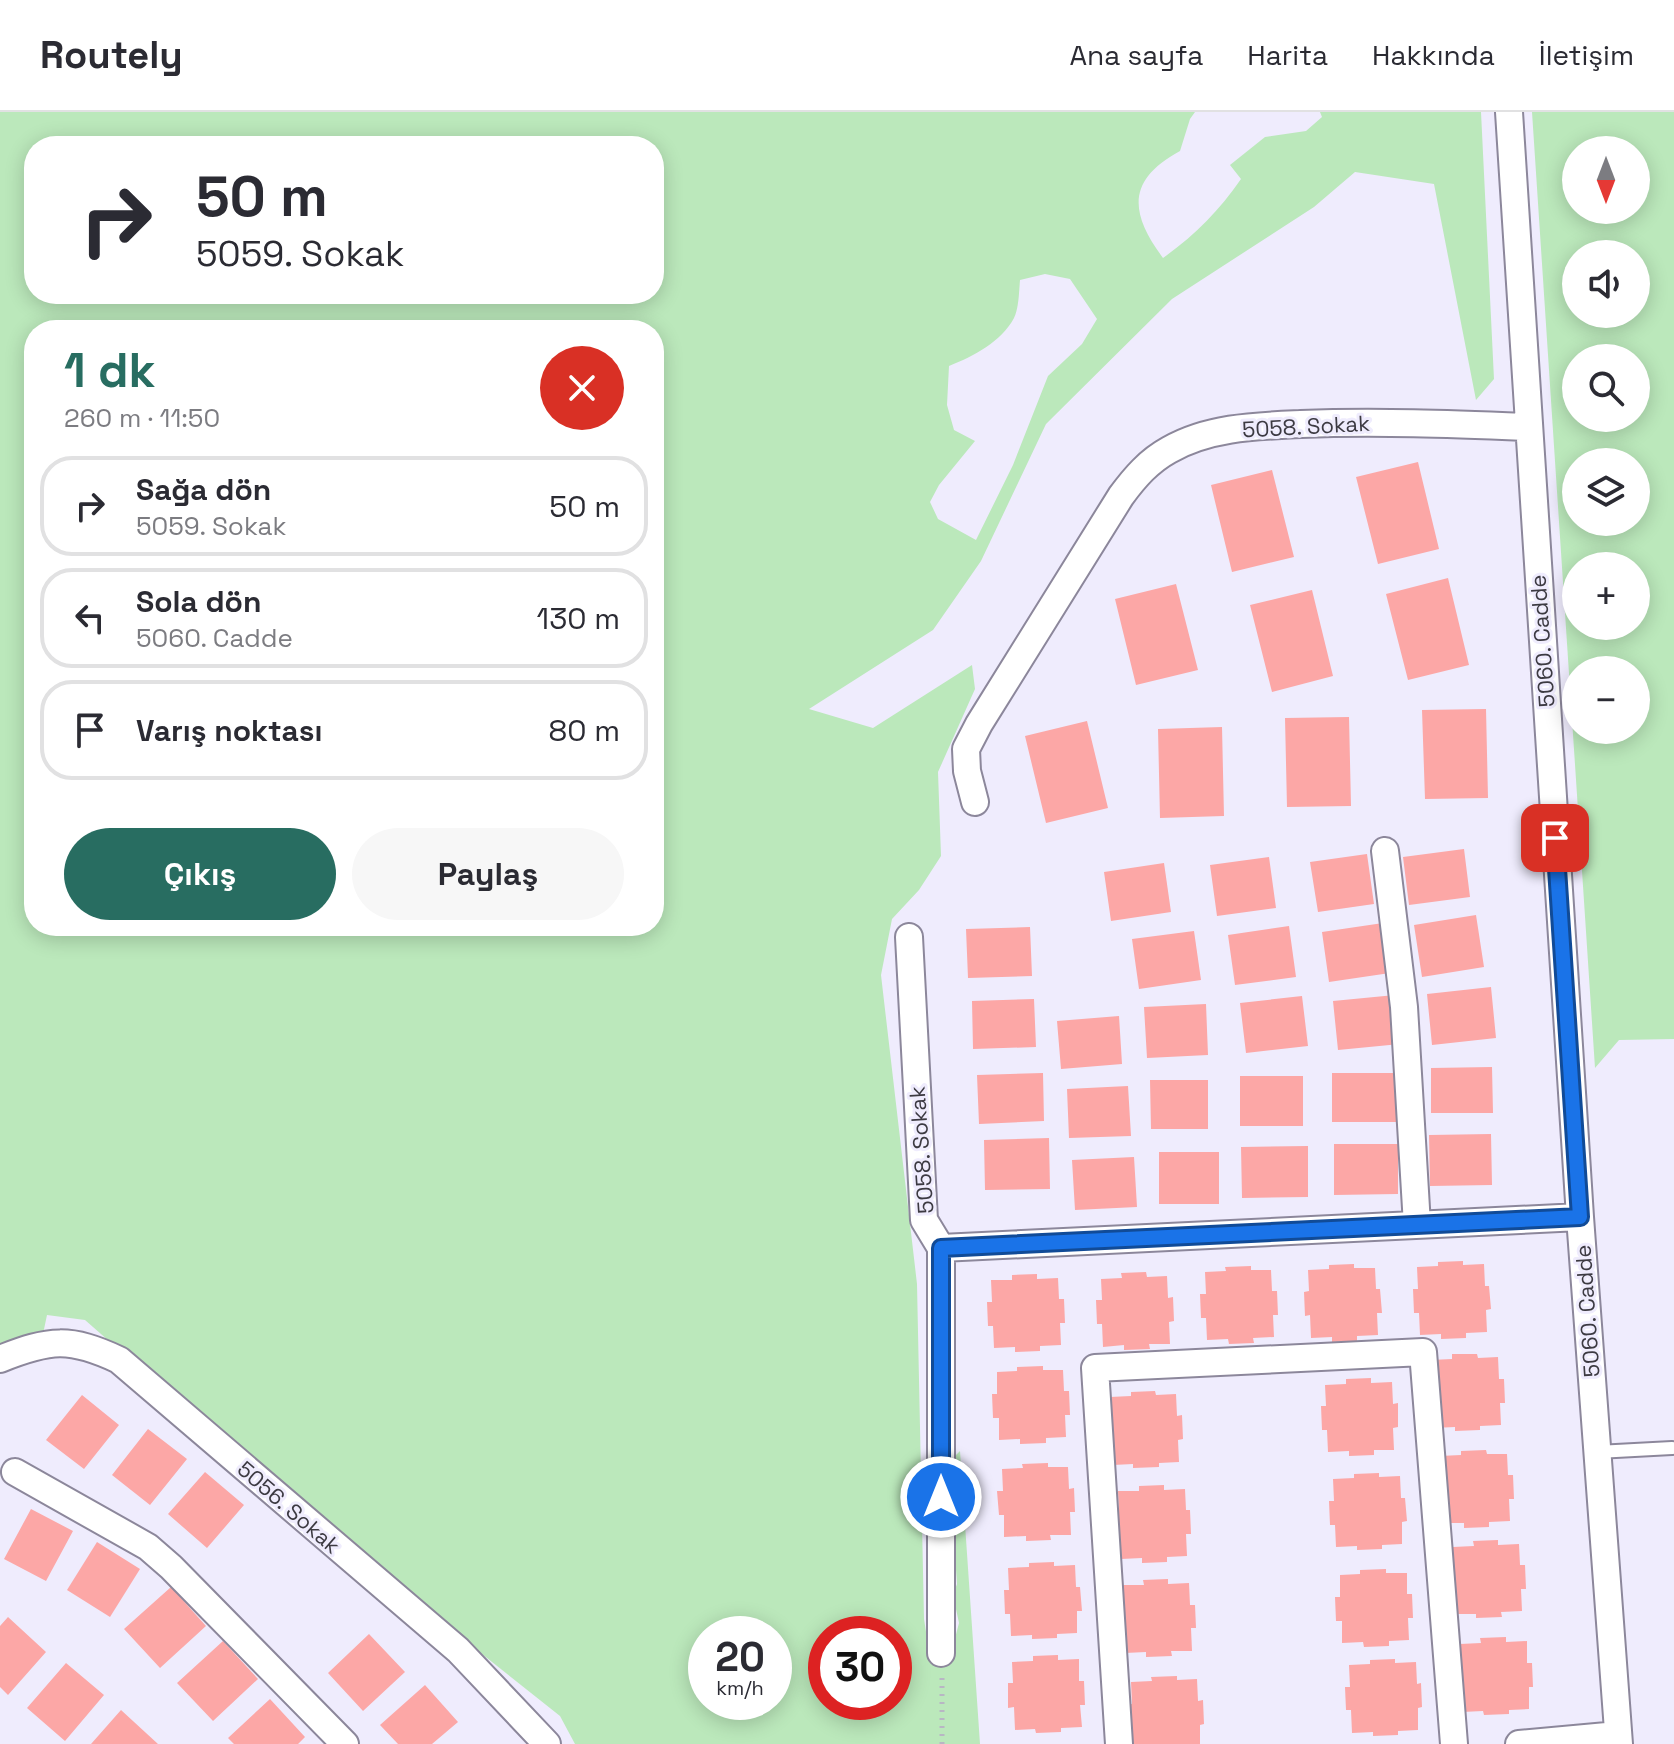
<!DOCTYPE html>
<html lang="tr">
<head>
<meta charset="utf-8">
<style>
	body { margin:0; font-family:"Space Grotesk",sans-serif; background:#f7f7f7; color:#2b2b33; height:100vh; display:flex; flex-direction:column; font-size:30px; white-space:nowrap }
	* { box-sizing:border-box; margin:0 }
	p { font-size:26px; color:#7c7c81 }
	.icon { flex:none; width:44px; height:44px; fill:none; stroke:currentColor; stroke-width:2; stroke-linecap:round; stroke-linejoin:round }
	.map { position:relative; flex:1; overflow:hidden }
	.panel { position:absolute; left:24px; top:208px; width:640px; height:616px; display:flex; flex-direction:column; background:#fff; border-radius:32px; box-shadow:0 4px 20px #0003 }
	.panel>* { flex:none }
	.top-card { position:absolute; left:24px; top:24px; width:640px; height:168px; border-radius:32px; box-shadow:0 4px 20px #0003; background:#fff; color:#2b2b33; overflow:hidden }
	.needle { width:52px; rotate:180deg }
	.buttons { position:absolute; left:1562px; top:24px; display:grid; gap:16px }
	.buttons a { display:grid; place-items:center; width:88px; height:88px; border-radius:50%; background:#fff; box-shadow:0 4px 20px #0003; font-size:40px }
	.speed { position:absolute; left:688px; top:1504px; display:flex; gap:16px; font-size:40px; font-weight:700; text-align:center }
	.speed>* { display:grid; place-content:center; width:104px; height:104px; border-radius:50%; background:#fff; box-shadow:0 4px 20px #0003; line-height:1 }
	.speed small { font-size:20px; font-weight:400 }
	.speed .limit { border:12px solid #d22; background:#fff; color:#111 }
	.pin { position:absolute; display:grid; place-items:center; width:68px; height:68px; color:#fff; margin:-34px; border-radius:16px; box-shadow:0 4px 12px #0006 }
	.me { position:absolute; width:88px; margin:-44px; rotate:0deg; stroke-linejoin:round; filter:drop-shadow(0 0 6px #0008) }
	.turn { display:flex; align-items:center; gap:28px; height:168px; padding:0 40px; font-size:36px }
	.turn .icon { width:104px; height:104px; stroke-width:2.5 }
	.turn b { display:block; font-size:56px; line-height:68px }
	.round { display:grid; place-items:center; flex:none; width:84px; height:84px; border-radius:42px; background:#f7f7f7 }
	.head { display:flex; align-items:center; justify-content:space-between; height:136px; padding:0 40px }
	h1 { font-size:48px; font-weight:600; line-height:60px; color:#286d61 }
	.button { display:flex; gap:16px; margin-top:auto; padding:16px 40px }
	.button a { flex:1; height:92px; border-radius:48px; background:#286d61; color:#fff; font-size:32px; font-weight:600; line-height:92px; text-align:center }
	.button a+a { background:#f7f7f7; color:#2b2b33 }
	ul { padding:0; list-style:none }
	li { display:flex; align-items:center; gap:24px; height:100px; margin:0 16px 12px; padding:0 24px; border:4px solid #e1e1e2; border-radius:32px }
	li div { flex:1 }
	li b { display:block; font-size:30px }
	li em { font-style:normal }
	header { display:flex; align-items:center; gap:48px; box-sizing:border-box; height:112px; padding:0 40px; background:#fff; border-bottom:2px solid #e1e1e2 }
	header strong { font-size:38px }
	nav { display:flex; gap:44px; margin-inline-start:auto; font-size:28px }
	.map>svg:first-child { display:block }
	.green { fill:#bbe8bb; fill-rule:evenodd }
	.building { fill:#fca7a6 }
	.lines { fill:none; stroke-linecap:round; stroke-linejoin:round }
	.lane-casing { stroke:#8c879b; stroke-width:16 }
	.street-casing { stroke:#8c879b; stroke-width:30 }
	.path { stroke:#b8b6c4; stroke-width:5; stroke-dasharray:2 6; stroke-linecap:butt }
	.lane { stroke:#fff; stroke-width:12 }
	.street { stroke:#fff; stroke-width:26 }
	.route-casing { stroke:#114b97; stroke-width:20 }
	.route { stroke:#1a73e8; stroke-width:14 }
	.labels { text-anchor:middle; stroke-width:6; stroke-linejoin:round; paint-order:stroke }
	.street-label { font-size:22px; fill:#3c3a42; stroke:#efecfd }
</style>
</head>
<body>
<header>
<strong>Routely</strong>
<nav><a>Ana sayfa</a><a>Harita</a><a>Hakkında</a><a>İletişim</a></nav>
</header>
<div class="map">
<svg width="1674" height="1632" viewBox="0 0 1674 1632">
	<rect width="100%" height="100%" fill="#efecfd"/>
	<path class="green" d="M0 0H1195L1190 7 1180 39C1127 68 1129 100 1163 146 1195 123 1219 99 1241 67L1230 53 1265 25 1306 19 1322 5 1320 0H1481L1494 267 1476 288 1434 72 1355 60 1314 95 1172 187 1046 312 981 449 933 518 809 597 873 616 972 553 975 577 938 660 941 744 919 778 892 807 881 863 917 1172 924 1507 929 1539 954 1530 959 1511 953 1483 957 1472 951 1385 952 1347 960 1339 980 1632H575L560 1604 317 1411 85 1208 47 1203 43 1222 0 1239ZM34 34H654V182H34ZM1045 162 1070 167 1097 207 1082 232 1048 264 1013 353 976 428 938 407 930 390 939 373 975 329 954 318 947 293 949 254C974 244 1001 230 1014 206 1019 196 1019 179 1020 168ZM34 218H654V814H34ZM706 1522H774V1590H706ZM826 1522H894V1590H826Z
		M1532 0H1674V927L1619 928 1595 956ZM1576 38H1636V98H1576ZM1636 142V202H1576V142ZM1636 246V306H1576V246ZM1576 350H1636V410H1576ZM1636 454V514H1576V454ZM1636 558V618H1576V558Z"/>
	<path class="building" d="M1418 350 1439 437 1378 452 1356 365Z
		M1272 358 1294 445 1232 460 1211 373Z
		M1448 466 1469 553 1408 568 1386 482Z
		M1176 472 1198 558 1136 573 1115 487Z
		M1312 478 1333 564 1272 580 1250 493Z
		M1486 597 1488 686 1425 687 1422 598Z
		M1349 605 1351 694 1287 695 1285 606Z
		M1087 609 1108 696 1046 711 1025 624Z
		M1222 615 1224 704 1160 706 1158 617Z
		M1464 737 1470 785 1409 793 1403 745Z
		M1367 742 1374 792 1318 800 1310 750Z
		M1269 745 1276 796 1217 804 1210 753Z
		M1164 751 1171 800 1111 809 1104 760Z
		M1476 803 1484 855 1422 865 1414 813Z
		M1383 811 1390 861 1329 870 1322 820Z
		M1289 814 1296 865 1235 873 1228 823Z
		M1030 815 1032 864 968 866 966 817Z
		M1194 819 1201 868 1139 877 1132 827Z
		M1491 875 1496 926 1432 933 1427 882Z
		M1395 883 1400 932 1338 938 1333 889Z
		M1302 884 1308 934 1246 941 1240 891Z
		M1034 887 1036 935 973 937 972 889Z
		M1206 892 1208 943 1147 946 1144 895Z
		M1119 904 1122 952 1061 957 1057 909Z
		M1492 955 1493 1001H1431V956Z
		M1043 961 1044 1009 979 1012 977 963Z
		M1332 961H1397V1010H1332Z
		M1240 964H1303V1014H1240Z
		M1150 968H1208V1017H1151Z
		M1128 974 1131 1024 1069 1026 1067 977Z
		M1491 1022 1492 1073 1430 1074 1429 1023Z
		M1049 1026 1050 1077 985 1078 984 1028Z
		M1334 1032H1398V1082L1334 1083Z
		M1308 1034V1085L1242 1086 1241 1035Z
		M1159 1040H1219V1092H1159Z
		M1134 1045 1137 1095 1075 1098 1072 1048Z
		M1463 1149V1153L1484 1152 1485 1174H1489L1491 1197 1486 1198 1487 1220 1466 1221V1226L1441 1227V1222L1420 1223 1419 1201H1414L1413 1177H1418L1417 1155 1438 1154V1150Z
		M1354 1152V1156H1375L1376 1177H1380L1382 1201H1377L1378 1223 1357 1224V1229L1332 1230V1225L1311 1226 1310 1203 1305 1204 1304 1180 1309 1179 1308 1158 1329 1157V1153Z
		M1251 1154V1158H1271L1272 1179H1277L1278 1203H1273L1274 1225 1253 1226 1254 1231 1229 1232 1228 1227 1207 1228 1206 1206H1201L1200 1182H1206L1205 1160 1226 1159 1225 1155Z
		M1146 1160 1147 1165 1167 1164 1168 1186 1173 1185 1174 1209 1169 1210 1170 1232H1149L1150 1237 1124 1238V1233L1103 1235 1102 1212H1097L1096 1188H1102L1101 1167 1122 1166 1121 1161Z
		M1037 1162V1167L1058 1166 1059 1187H1064L1065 1211H1060L1061 1233 1040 1234V1239L1015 1240V1235L994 1236 993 1214H988L987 1190H992L991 1168H1012V1163Z
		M1452 1242H1477L1478 1246 1498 1245 1499 1267H1504L1505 1291H1500L1501 1313 1480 1314V1318L1455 1319V1315L1434 1316 1431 1248 1452 1247Z
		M1043 1254V1258H1063L1064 1279H1069L1070 1303H1065L1066 1325 1046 1326V1331L1020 1332V1327L999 1328V1306H993L992 1282H997V1260L1017 1259V1255Z
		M1371 1266V1271L1392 1270 1393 1292 1398 1291V1315L1393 1316 1394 1338H1374V1343L1349 1344V1339L1328 1340 1327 1318H1322L1321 1294H1326L1325 1273 1346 1272V1267Z
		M1155 1279 1156 1283 1176 1282 1177 1304 1182 1303 1183 1327 1178 1328 1179 1350 1159 1351V1355L1133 1356V1352L1113 1353 1110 1285 1131 1284V1280Z
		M82 1283 119 1313 84 1357 46 1328Z
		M148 1317 187 1347 150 1393 112 1363Z
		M1486 1338 1487 1342H1507L1508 1363H1513L1514 1387H1509L1510 1409 1489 1410V1415L1464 1416V1411H1443L1440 1344 1461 1343V1339Z
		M1048 1351V1355H1068L1069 1377 1074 1376 1075 1400H1070L1071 1423H1050L1051 1428 1026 1429V1424L1004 1425V1403H999L997 1379H1003L1002 1357 1023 1356 1022 1352Z
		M205 1360 244 1393 207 1436 168 1402Z
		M1379 1361V1365L1400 1364 1401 1386H1405L1407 1409 1402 1410V1432L1382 1433V1437L1357 1438V1434L1336 1435 1335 1413H1330L1329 1389H1334L1333 1367 1354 1366V1362Z
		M1164 1373V1378L1185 1377 1186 1398H1190L1191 1422H1186L1187 1444 1167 1445V1450L1142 1451V1446L1121 1447 1119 1425H1115L1114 1401H1119L1118 1379H1139V1374Z
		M31 1397 73 1419 46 1469 4 1447Z
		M1498 1428V1433L1519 1432 1520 1453H1525L1526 1477H1521L1522 1499 1501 1500 1502 1505 1476 1506V1502H1455L1448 1457 1453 1456V1435L1474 1434 1473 1429Z
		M97 1430 140 1457 110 1505 67 1478Z
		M1054 1450V1454L1075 1453 1076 1475H1080L1082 1499H1077V1521L1057 1522V1526L1032 1527V1523L1011 1524 1010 1502H1005L1004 1478H1009L1008 1456 1029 1455V1451Z
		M1386 1457V1461H1407V1482H1412L1413 1506H1408L1409 1528 1389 1529V1534L1364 1535 1363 1530 1342 1531V1509H1336L1335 1485H1340V1463L1360 1462V1458Z
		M1168 1467V1472L1189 1471 1190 1493H1195L1196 1516H1191L1192 1539H1171L1172 1544 1146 1545V1540L1125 1541 1118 1495H1124L1122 1473H1144L1143 1468Z
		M171 1475 206 1514 160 1556 124 1517Z
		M8 1505 46 1540 8 1583 0 1575V1514Z
		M369 1522 405 1560 363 1599 328 1561Z
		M1506 1525V1530L1527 1529V1551H1532L1533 1575H1529V1597L1509 1598V1602L1484 1603 1483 1599 1462 1600 1456 1554 1461 1553 1460 1532 1481 1531 1480 1526Z
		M223 1529 258 1567 213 1609 177 1571Z
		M1058 1543V1548L1079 1547V1569H1084L1085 1593H1080L1082 1615 1061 1616V1620L1036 1621 1035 1617 1015 1618 1014 1595 1008 1596V1571H1013L1012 1550 1033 1549V1544Z
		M1395 1547V1551L1416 1550 1417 1572 1421 1571 1422 1595 1418 1596V1618L1398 1619V1623L1373 1624V1620L1352 1621 1351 1598H1346L1345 1575H1350L1349 1553 1370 1552V1548Z
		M66 1551 104 1583 65 1629 27 1596Z
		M1177 1564V1568L1197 1567 1198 1589 1203 1588 1204 1612 1200 1613V1632H1133V1615H1128L1126 1592H1132L1131 1570 1152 1569 1151 1565Z
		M425 1573 458 1610 432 1632H398L380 1613Z
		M270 1587 305 1625 298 1632H234L228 1626Z
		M121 1598 158 1632H91Z"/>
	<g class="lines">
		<defs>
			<path id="lane" d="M1597 1340 1672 1336"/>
			<path id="street" d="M1509 0 1580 1105 1619 1632
				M975 690 967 659 966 637 979 612 1121 384C1135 365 1149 349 1169 338 1209 315 1257 314 1301 312 1377 309 1452 312 1528 315
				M1385 739 1404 895 1417 1113
				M909 825 924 1108 941 1136V1541
				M941 1136 1580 1105
				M0 1247C50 1227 70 1225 119 1248L458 1538 547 1632
				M15 1360 148 1435 171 1455 345 1632
				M1119 1632 1095 1256 1423 1240 1454 1632
				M1519 1632 1618 1623"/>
		</defs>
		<use href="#lane" class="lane-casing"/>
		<use href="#street" class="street-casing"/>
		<path class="path" d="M942 1566V1632"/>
		<use href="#lane" class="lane"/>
		<use href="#street" class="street"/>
	</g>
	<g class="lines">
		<defs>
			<path id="route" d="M941 1385V1136L1580 1105 1555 726"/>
		</defs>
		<use href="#route" class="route-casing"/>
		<use href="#route" class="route"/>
	</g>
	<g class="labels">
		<g class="street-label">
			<text transform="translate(1306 314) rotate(-3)" y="8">5058. Sokak</text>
			<text transform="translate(1542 529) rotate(-94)" y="8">5060. Cadde</text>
			<text transform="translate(921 1038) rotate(-94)" y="8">5058. Sokak</text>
			<text transform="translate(1587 1199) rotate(-94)" y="8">5060. Cadde</text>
			<text transform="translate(289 1395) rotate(41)" y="8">5056. Sokak</text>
		</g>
	</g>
</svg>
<div class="buttons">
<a><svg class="needle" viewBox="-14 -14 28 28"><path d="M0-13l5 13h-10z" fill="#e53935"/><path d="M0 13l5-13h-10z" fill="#7c7c81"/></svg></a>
<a><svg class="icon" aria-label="sound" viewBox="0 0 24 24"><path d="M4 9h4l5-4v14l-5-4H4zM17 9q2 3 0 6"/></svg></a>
<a><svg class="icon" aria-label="search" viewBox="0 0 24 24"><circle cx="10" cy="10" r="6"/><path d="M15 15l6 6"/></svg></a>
<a><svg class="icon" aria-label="layers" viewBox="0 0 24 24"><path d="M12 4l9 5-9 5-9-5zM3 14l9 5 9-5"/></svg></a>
<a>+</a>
<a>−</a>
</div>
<div class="speed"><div>20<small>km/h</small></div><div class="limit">30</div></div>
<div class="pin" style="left:1555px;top:726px;background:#d93025"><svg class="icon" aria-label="arrive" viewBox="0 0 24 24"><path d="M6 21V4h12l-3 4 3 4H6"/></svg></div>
<svg class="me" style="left:941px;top:1385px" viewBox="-20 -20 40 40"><circle r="17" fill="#1a73e8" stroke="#fff" stroke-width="3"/><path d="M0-11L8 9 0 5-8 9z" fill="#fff"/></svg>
<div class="top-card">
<div class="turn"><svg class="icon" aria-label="right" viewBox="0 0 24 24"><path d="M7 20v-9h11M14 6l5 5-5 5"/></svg><div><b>50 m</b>5059. Sokak</div></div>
</div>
<section class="panel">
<div class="head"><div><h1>1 dk</h1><p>260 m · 11:50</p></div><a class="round" style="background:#d93025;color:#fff"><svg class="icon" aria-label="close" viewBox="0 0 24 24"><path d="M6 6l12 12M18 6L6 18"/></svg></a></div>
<ul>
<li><svg class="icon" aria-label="right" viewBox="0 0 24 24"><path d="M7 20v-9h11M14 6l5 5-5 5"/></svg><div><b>Sağa dön</b><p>5059. Sokak</p></div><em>50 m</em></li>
<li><svg class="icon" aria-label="left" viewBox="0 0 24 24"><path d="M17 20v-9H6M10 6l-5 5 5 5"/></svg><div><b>Sola dön</b><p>5060. Cadde</p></div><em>130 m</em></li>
<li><svg class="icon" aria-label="arrive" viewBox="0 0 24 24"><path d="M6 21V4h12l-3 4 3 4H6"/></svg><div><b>Varış noktası</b></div><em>80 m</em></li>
</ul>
<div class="button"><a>Çıkış</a><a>Paylaş</a></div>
</section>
</div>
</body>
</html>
